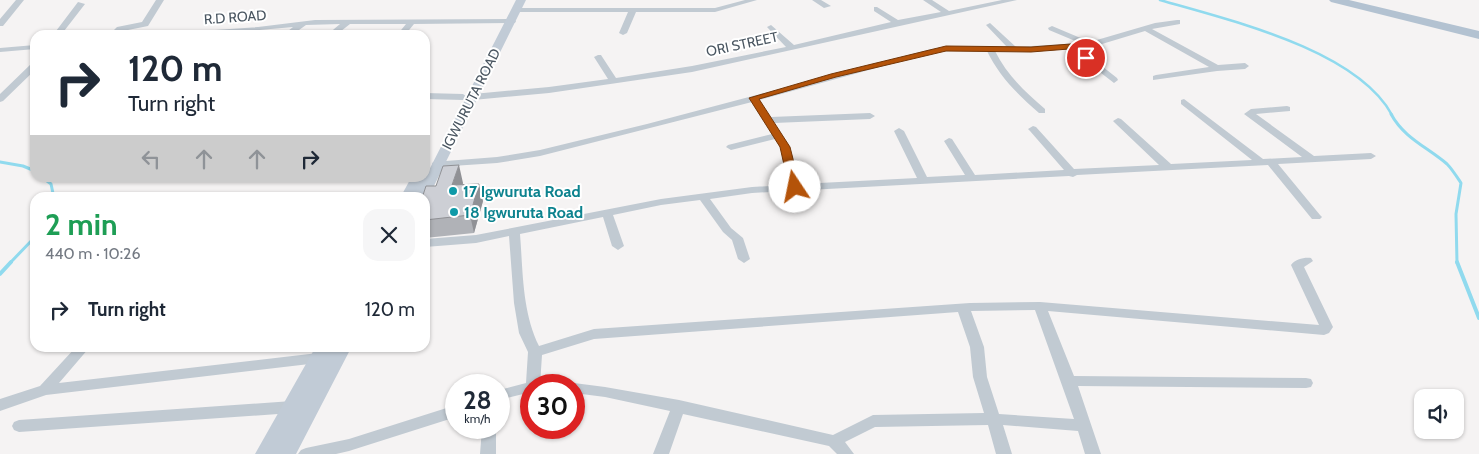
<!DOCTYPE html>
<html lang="en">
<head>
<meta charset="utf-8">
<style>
	body { margin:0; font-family:Cabin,sans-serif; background:#f6f6f7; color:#1f2937; height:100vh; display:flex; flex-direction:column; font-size:19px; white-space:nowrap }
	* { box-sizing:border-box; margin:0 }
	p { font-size:16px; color:#747a83 }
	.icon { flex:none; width:28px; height:28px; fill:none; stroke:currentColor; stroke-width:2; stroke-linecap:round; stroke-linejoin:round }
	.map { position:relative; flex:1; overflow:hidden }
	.details { position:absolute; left:30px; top:192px; width:400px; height:160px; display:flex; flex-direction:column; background:#fff; border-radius:15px; box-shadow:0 1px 4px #0004 }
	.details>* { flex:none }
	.guide { position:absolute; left:30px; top:30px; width:400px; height:152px; border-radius:15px; box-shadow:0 1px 4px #0004; background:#fff; color:#1f2937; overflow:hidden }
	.buttons { position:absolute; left:1414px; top:389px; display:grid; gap:10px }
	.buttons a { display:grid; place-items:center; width:50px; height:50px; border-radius:10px; background:#fff; box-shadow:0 1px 4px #0004; font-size:25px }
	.speed { position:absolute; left:445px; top:374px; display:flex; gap:10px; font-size:25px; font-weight:700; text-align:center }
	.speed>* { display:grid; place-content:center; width:65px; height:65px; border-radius:50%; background:#fff; box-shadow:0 1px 4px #0004; line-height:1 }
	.speed small { font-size:12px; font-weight:400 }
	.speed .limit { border:8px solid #d22; background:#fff; color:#111 }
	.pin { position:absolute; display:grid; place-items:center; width:42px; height:42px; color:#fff; margin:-21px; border:2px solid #fff; border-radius:50%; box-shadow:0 1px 5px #0007 }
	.me { position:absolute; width:55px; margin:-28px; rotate:349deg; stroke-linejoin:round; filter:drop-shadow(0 0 4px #0008) }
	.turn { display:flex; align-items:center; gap:18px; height:105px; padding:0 15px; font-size:22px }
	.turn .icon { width:65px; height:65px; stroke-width:2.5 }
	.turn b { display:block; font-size:35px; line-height:42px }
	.lanes { display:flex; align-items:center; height:48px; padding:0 15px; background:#0003; justify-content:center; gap:25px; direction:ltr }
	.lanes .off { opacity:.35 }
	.round { display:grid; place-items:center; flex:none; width:52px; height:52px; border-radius:15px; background:#f6f6f7 }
	.summary { display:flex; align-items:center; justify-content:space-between; height:85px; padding:0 15px }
	h1 { font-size:30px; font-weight:700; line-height:38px; color:#1e9e55 }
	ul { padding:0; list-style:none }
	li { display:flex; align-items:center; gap:15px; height:65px; padding:0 15px }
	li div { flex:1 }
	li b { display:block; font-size:19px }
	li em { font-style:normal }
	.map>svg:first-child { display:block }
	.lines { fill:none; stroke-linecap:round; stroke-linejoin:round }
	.stream-far2 { stroke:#90daee; stroke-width:2.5 }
	.stream-far1 { stroke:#90daee; stroke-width:3 }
	.stream { stroke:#90daee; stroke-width:4 }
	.street { fill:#c1cad2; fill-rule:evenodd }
	.secondary { fill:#c1cbd6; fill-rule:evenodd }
	.primary { fill:#b3c2d1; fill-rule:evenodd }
	.wall { fill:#b0b2b7 }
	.shaded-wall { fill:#909195 }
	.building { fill:#cdcfd5; stroke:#909195 }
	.route { fill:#b45309; stroke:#753606 }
	.culture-dot { fill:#0f9aa8; stroke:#fff; stroke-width:2 }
	.labels { text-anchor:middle; stroke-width:4; stroke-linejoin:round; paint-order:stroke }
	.far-street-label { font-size:14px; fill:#4a5661; stroke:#fff }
	.culture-label { font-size:16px; font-weight:bold; fill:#0d838f; stroke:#fff; text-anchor:start }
</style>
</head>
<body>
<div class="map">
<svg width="1479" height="454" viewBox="0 0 1479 454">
	<rect width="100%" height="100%" fill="#f5f3f3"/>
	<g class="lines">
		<path class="stream-far2" d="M1160 0C1228 20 1356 49 1392 115"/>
		<path class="stream-far1" d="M1391 114C1404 138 1427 147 1447 164 1452 169 1457 177 1461 183L1456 214 1457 263
			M0 162 23 166 35 171
			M43 178 51 184 54 198
			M10 263 35 237"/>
		<path class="stream" d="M1457 262 1479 318
			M0 274 11 262"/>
		<path class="street" d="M16 0H24L3 26H0V19Z
			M156 0H164L148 26 123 31 118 35H109L117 27 142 22Z
			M745 0H757L715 12H636L627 33 623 35 619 33 628 12H516L512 10 516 8H715Z
			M812 0H821L831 6 824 8Z
			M923 0H932L949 11 1002 0H1017L692 72 549 93 473 100 469 97 473 94 549 87 608 79 594 57 598 55H601L616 78 692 66 786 47 767 27 771 25 794 45 891 22 874 11V7H877L898 20 941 12Z
			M78 2 85 4 61 35H53Z
			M512 19 516 21 515 23 414 24 405 35H397L406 24H350L336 35H327L340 24 306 25 292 35H283L293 27 204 35H166L170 33 258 27 315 20Z
			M1177 20H1180V24L1152 29 1218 65 1245 63 1249 66 1245 69 1217 71 1153 80V76L1156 75 1209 67 1145 31 1092 47 1079 48 1117 78 1118 80 1114 83 1070 49 1031 52 995 51C1007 75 1025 92 1045 109V113H1039C1018 95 999 76 987 51L961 50 931 53 759 100 771 117 870 113 875 116 870 119 774 123 790 147 800 184 917 178 894 131 899 128 904 131 927 177 965 175 944 141 949 138 952 139 975 175 1064 170 1030 131 1028 129 1033 126 1036 127 1074 169 1159 165 1115 123 1113 121 1118 118 1121 119 1171 164 1252 160 1181 104V100L1184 99 1263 159 1302 157 1244 114 1251 109 1287 106 1290 107V111L1256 114 1314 156 1371 153 1376 156 1371 159 1278 164 1320 215 1322 217 1320 219H1312L1268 165 1077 175 1073 177 1069 176 752 193 710 199 731 228 743 238 750 259 744 263 738 259 732 240 723 232 700 200 661 205 613 215 624 246 618 250 612 246 603 217 520 234C523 271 522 312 539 346L594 329 970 303 1040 302 1319 325 1291 265C1295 259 1305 257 1311 258L1313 261 1304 267 1333 327 1329 333 1324 335 1048 311 1074 376 1306 378 1311 379 1313 383 1311 387 1306 388 1078 386 1101 454H1085L1078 431 1003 425 1012 454H996L988 425 875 427 845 442 854 454H837L829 446 683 414 669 454H653L670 411 605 397 574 393V385L569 384 574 383 605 387 679 400 833 435 873 415 984 413 973 377 970 347 958 312 594 339 542 355 540 385H531V392L499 400V390L526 383 528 352 519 333 514 303 509 236 476 243 425 247V239L476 235 661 199 752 187 789 185 780 147 775 139 731 150 726 147 728 145 772 134 752 102 540 156 497 163 437 167 433 166 432 164 433 162 497 157 540 150 647 124 931 49 961 46 1007 47 986 25 990 23 1016 47 1080 43 1049 30 1048 28 1052 26 1090 42 1155 23ZM1035 310 1074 419 999 414 987 377 984 347 971 311Z
			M35 45V49L0 52V48Z
			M32 63H35V70L3 101 0 102V94Z
			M425 93 463 94 467 97 463 100 425 99Z
			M75 348H89L59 383 318 353 323 354 325 358 323 362 318 363 46 395 0 411V399L40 386Z
			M292 401 297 403 299 407 297 411 292 413 19 432 14 430 12 426 14 422 19 420Z
			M456 405V417L349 451 336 454H298L301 450 306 448 349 439Z
			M482 428H496V454H480Z"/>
		<path class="secondary" d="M516 0H526L428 198 425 201V198H400L411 178H425Z
			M315 348H351L296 454H255Z"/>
		<path class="primary" d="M1329 0H1349L1479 31V39L1331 2Z"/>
	</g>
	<path class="wall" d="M463 183 462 185 483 201 474 233 425 238V198L436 186Z"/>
	<path class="shaded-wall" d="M459 165 463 183 457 203 452 185Z
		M479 184 483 201 474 233 470 215Z"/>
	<path class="building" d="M459 165 452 185 479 184 470 215 425 220V198H422L426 186H436L443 166Z"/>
	<path class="route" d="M1071 44 1088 56V60H1083L1069 49 1031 52 946 51 836 77 759 99 790 147 800 187 795 190 789 187 780 147 749 98 831 74 946 46 1031 47Z"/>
	<g class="culture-dot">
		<circle cx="453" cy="191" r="5"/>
		<circle cx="454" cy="212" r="5"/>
	</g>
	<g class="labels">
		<g class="far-street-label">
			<text transform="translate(235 17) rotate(-4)" y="5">R.D ROAD</text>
			<text transform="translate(742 44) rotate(-12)" y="5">ORI STREET</text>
			<text transform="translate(471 99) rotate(-63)" y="5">IGWURUTA ROAD</text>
		</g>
		<g class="culture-label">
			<text x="463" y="197">17 Igwuruta Road</text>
			<text x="464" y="218">18 Igwuruta Road</text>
		</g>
	</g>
</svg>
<div class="buttons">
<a><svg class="icon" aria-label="sound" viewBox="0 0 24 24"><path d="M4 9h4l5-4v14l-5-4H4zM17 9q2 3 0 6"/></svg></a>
</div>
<div class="speed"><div>28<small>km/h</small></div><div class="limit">30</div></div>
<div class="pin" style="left:1086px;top:58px;background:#d93025"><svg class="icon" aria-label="arrive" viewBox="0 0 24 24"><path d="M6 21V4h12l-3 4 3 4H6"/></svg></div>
<svg class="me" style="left:795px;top:187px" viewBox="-20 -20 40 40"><circle r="19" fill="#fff"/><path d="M0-13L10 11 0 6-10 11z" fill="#b45309"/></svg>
<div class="guide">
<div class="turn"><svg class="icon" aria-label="right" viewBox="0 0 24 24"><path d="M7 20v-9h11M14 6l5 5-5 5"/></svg><div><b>120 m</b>Turn right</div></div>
<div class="lanes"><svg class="icon off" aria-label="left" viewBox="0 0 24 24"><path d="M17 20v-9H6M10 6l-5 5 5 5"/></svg><svg class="icon off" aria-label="ahead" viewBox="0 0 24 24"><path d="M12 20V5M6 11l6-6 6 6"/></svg><svg class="icon off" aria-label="ahead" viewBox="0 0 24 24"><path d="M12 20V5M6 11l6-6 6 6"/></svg><svg class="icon" aria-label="right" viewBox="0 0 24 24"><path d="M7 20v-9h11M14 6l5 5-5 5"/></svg></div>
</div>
<section class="details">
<div class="summary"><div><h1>2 min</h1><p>440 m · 10:26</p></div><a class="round"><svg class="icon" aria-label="close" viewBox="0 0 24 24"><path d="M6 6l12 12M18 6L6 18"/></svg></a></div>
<ul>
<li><svg class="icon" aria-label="right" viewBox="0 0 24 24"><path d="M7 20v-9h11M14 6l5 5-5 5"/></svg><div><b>Turn right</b></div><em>120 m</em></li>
</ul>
</section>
</div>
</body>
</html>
